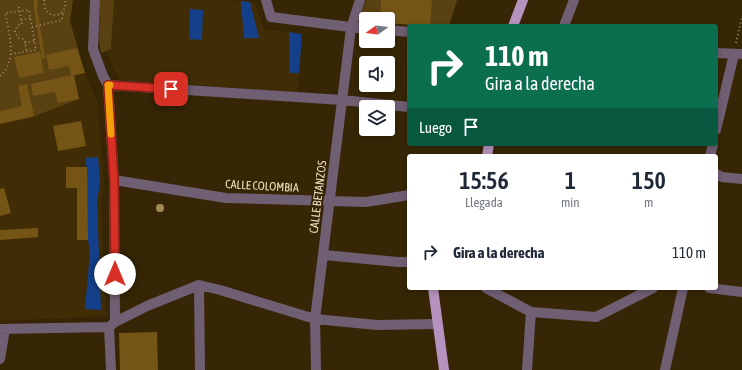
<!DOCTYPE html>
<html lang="es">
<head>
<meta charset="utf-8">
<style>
	body { margin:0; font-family:"Asap Condensed",sans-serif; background:#f2f2f3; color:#1f2937; height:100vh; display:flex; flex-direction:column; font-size:15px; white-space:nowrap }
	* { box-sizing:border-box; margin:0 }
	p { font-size:13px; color:#747a83 }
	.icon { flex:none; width:22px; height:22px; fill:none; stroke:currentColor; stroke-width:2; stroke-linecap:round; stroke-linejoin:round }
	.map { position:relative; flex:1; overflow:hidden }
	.panel { position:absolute; left:407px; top:154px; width:311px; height:136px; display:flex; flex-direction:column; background:#fff; border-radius:4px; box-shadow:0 2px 6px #0003 }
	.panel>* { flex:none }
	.top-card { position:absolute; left:407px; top:24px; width:311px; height:122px; border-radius:4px; box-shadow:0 2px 6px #0003; background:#0b6e4f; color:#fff; overflow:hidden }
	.needle { width:26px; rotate:256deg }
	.fabs { position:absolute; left:359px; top:12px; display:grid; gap:8px }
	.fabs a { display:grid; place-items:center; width:36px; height:36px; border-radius:4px; background:#fff; box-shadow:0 2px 6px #0003; font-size:20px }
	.pin { position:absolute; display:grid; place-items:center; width:34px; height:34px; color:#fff; margin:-17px; border-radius:8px; box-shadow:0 2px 6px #0006 }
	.me { position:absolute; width:44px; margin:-22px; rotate:0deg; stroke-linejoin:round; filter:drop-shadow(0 0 3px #0008) }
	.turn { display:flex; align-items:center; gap:14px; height:84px; padding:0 12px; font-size:18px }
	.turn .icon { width:52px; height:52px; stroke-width:2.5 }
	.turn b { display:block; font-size:28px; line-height:34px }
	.then { display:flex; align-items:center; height:38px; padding:0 12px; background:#0003; gap:8px; font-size:15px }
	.eta { display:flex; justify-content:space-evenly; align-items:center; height:68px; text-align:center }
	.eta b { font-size:24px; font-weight:600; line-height:28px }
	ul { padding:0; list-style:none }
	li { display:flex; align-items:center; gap:12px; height:60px; padding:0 12px }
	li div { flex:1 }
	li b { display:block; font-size:15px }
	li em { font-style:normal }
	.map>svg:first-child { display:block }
	.built { fill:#402d06 }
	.green { fill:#5a4112 }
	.water { fill:#14408b }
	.building { fill:#755515 }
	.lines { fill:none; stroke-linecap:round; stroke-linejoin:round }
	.path { stroke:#9b8a6b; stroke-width:2; stroke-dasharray:1 3; stroke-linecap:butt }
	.minor { stroke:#705e73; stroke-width:10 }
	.major { stroke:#b692be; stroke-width:10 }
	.tree { fill:#a38b5e }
	.route-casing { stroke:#8d1f18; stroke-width:10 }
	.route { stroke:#d93025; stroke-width:7 }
	.slow { stroke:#f59e0b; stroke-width:7 }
	.labels { text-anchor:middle; stroke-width:4; stroke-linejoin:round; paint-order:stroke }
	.street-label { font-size:12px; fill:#f0dec0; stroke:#362605 }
</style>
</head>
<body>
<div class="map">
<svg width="742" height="370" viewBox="0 0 742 370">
	<rect width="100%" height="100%" fill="#362605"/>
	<path class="built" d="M114 0H231L255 3 264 29 302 34 298 92 119 80 106 51 111 49Z
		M85 73 97 101 104 182 101 207 106 316 0 321V124L30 118 79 99 74 75Z"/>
	<path class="green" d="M0 0H73L70 21 85 73 74 76 79 99 30 118 0 124Z
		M100 0H114L111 49 101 53 99 40Z
		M366 0H457L449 26H424L388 23V19H366V21L359 20Z"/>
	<path class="water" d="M241 1 250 2 259 38H244Z
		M190 9 203 10 202 40 189 39Z
		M289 32 302 34 299 73H290Z
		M98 157 100 182 97 202 101 310 85 309 90 252 88 240 86 158Z"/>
	<path class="building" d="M34 0H38L37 9 45 58 42 59 34 9Z
		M381 0H432L430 26 388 23V19H380Z
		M77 48 85 73 74 75 79 99 58 103 55 92 33 96 31 84 71 75 69 66 49 70 46 55Z
		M40 52 44 73 19 78 14 57Z
		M27 84 34 116 0 124V111L22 106 18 86Z
		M81 121 86 146 58 151 53 126Z
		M66 167H87L88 240H77V188H66Z
		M4 188 11 213 0 216V189Z
		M38 228V237L0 240V230Z
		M157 332 158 370H120L119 333Z"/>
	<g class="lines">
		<path class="path" d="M44 0 45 9C53 21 68 14 65 0
			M19 7 22 24 18 25 15 31 18 38 24 39 27 52
			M21 20 30 18
			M32 27 62 20 63 13
			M25 43 34 41
			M736 43 742 17
			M0 76C18 60 9 33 5 13L29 10 36 50 11 54"/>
		<path class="minor" d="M95 0 93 49 103 76 108 85 114 180 115 322
			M266 0 271 17 366 29
			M564 26 574 0
			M388 30 409 32
			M716 53 742 54
			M108 85 342 100 409 107
			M716 130 734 54
			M710 156 713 144
			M716 174 722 177 742 179
			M114 180 226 198 366 202 409 195
			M324 255 398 262H409
			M199 285 200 370
			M486 288 531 312 596 317 653 288
			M709 288 742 292
			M109 327 111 370
			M0 329 109 327 115 322 147 306 199 285 220 290 315 319 377 325 437 324
			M0 359 5 329
			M316 370 315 319 351 28 360 0
			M527 370 531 312
			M665 370 683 288"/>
		<path class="major" d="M513 26 523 0
			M487 156 489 144
			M433 288 444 370"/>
	</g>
	<circle class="tree" cx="160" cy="208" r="4"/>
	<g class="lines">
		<defs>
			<path id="route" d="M115 274 114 180 108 85 171 89"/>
		</defs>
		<use href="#route" class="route-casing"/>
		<use href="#route" class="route"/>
		<path class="slow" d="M110 85H108L111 134"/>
	</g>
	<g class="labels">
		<g class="street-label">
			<text transform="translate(262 186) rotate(3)" y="4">CALLE COLOMBIA</text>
			<text transform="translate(318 197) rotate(-83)" y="4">CALLE BETANZOS</text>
		</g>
	</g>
</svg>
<div class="fabs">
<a><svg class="needle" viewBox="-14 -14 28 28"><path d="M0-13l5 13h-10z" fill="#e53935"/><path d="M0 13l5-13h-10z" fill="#747a83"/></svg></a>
<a><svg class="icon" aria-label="sound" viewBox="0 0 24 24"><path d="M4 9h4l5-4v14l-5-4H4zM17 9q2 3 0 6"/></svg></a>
<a><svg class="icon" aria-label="layers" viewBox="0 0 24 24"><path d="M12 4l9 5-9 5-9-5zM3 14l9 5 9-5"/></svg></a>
</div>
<div class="pin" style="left:171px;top:89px;background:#d93025"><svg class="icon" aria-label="arrive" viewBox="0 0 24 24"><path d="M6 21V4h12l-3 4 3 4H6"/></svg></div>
<svg class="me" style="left:115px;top:274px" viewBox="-20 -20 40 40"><circle r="19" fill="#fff"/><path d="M0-13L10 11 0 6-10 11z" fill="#d93025"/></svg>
<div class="top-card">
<div class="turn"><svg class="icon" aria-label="right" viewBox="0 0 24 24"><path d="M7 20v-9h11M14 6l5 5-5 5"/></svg><div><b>110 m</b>Gira a la derecha</div></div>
<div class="then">Luego<svg class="icon" aria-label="arrive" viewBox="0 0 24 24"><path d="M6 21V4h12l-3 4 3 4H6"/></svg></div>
</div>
<section class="panel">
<div class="eta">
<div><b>15:56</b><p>Llegada</p></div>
<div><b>1</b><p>min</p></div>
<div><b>150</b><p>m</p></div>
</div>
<ul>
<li><svg class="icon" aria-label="right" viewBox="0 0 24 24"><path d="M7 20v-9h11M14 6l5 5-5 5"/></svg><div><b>Gira a la derecha</b></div><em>110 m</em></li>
</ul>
</section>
</div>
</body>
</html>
